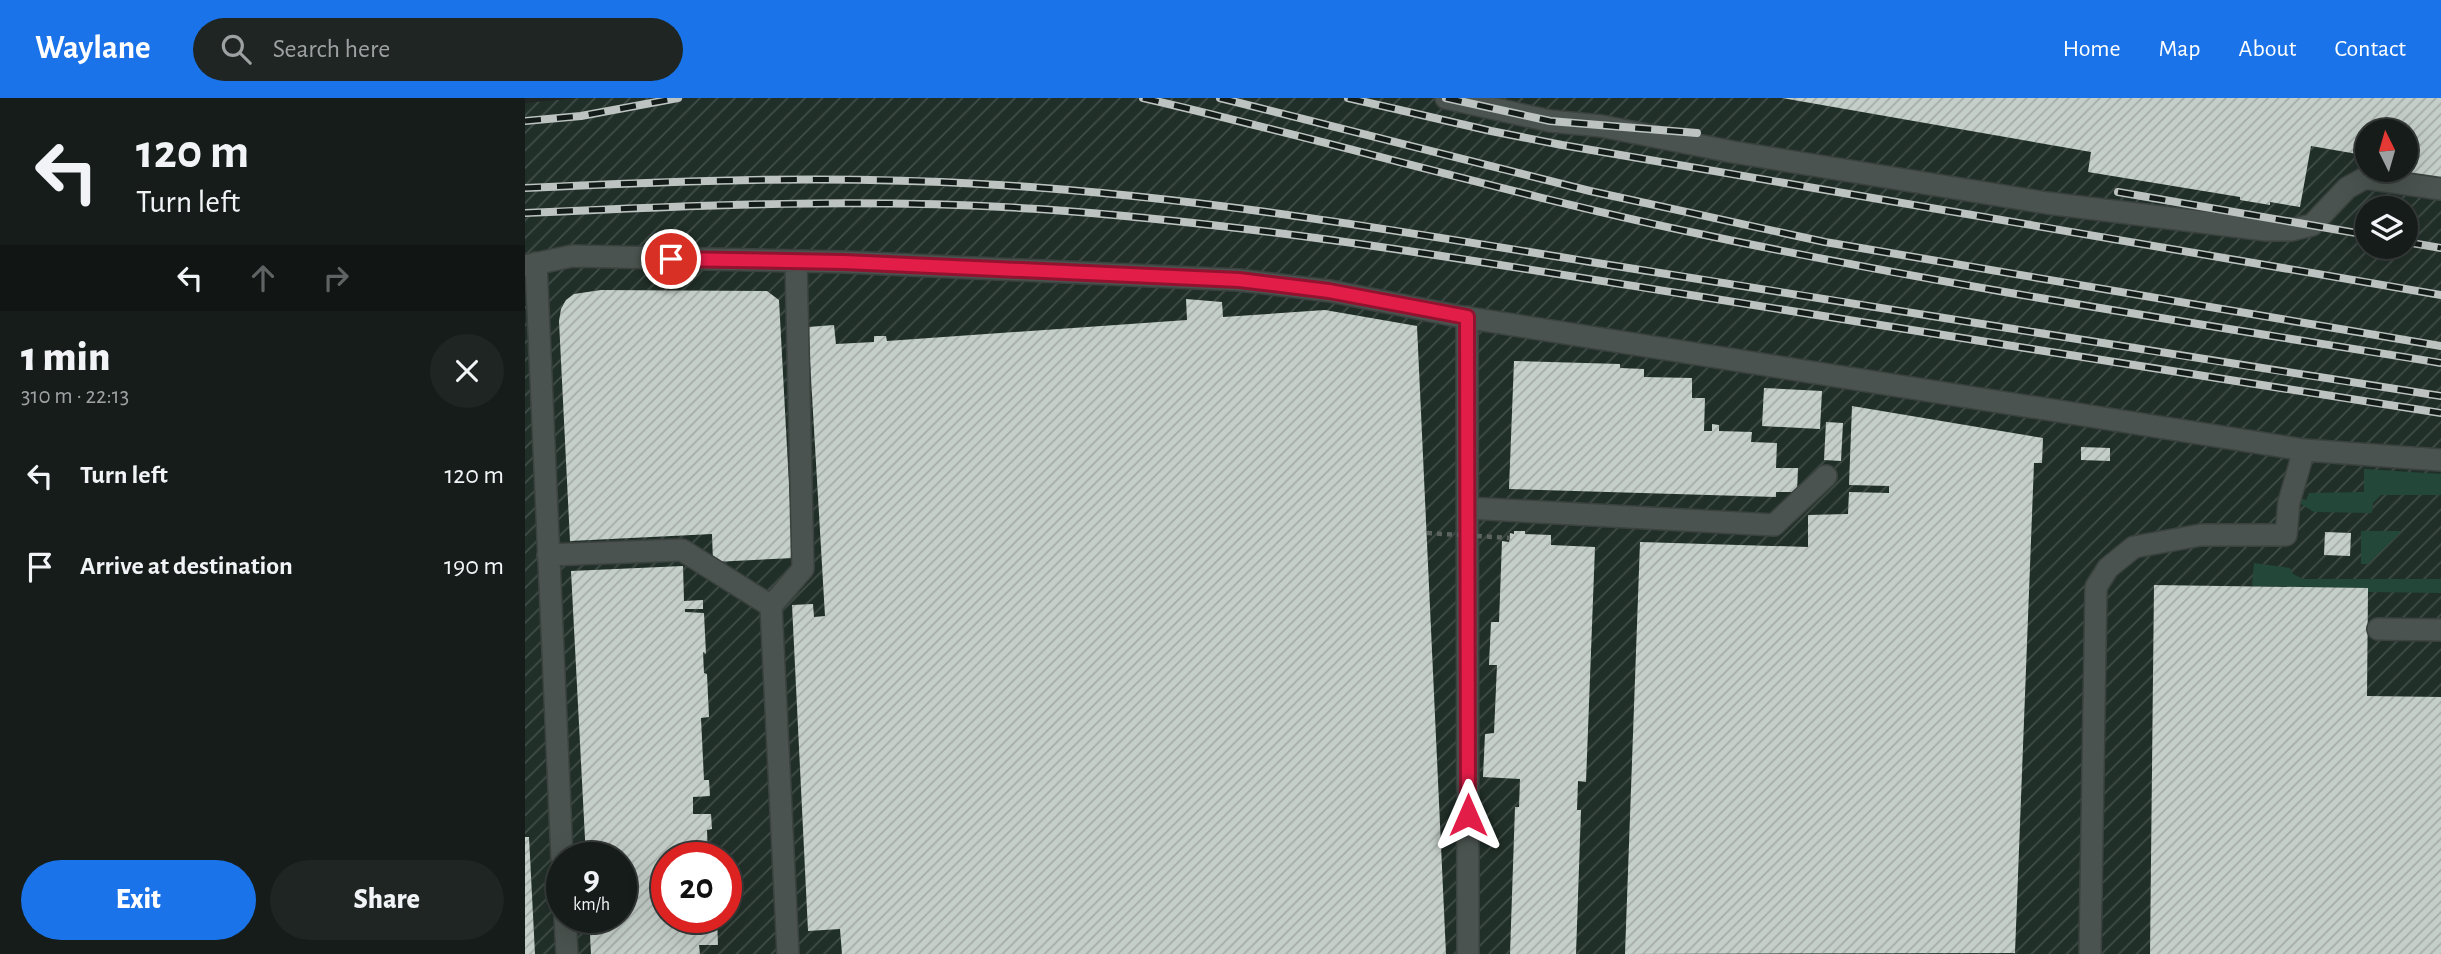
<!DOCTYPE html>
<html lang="en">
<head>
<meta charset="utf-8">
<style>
	body { margin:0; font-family:"Alegreya Sans",sans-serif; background:#1f2523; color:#f1f3f6; height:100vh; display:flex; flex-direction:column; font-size:26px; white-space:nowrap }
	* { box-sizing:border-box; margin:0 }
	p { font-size:23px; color:#9ea1a2 }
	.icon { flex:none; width:38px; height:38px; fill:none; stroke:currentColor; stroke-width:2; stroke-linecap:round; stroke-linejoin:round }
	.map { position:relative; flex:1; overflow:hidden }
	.details { display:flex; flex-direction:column; background:#161c1a; width:525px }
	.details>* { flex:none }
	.top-card { background:#161c1a; color:#f1f3f6; overflow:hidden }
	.needle { width:46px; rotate:355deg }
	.tools { position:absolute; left:1830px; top:21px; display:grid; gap:14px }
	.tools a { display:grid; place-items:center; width:63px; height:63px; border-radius:50%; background:#161c1a; box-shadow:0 7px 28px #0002,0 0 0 2px #353a39; font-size:35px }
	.speed { position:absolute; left:21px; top:744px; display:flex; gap:14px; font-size:35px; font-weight:700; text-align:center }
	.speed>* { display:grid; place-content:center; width:91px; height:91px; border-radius:50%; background:#161c1a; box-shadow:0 7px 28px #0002,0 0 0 2px #353a39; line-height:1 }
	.speed small { font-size:18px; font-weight:400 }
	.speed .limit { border:10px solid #d22; background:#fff; color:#111 }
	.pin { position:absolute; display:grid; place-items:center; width:60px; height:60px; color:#fff; margin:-30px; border:4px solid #fff; border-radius:50%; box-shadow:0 2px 7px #0007 }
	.me { position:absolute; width:77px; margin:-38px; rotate:0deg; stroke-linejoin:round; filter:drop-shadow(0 0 5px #0008) }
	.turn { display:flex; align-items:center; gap:24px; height:147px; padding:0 21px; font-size:32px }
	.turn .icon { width:91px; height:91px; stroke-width:2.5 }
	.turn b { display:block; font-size:49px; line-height:60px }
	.lanes { display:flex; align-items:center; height:66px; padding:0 21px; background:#0003; justify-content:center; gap:35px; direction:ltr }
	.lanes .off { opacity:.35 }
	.round { display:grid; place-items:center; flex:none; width:74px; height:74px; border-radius:37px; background:#1f2523 }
	.headline { display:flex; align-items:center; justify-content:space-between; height:119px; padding:0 21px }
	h1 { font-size:42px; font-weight:800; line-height:52px }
	.button { display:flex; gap:14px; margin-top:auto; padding:14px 21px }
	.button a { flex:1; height:80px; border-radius:42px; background:#1a73e8; color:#fff; font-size:28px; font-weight:800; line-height:80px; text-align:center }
	.button a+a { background:#1f2523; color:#f1f3f6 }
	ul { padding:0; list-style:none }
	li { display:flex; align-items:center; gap:21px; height:91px; padding:0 21px }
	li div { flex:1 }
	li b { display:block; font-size:26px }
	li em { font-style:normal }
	header { display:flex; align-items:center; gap:42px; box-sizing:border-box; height:98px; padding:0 35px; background:#1a73e8; color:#fff }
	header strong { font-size:33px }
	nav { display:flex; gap:38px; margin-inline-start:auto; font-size:24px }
	.search { width:490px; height:63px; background:#1f2523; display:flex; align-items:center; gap:18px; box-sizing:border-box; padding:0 24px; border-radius:38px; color:#9ea1a2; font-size:26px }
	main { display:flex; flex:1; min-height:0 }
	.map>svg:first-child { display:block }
	.industrial { fill:url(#industrial-furrows); fill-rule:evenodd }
	.grass { fill:#23483a }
	.building { fill:url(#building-hatch) }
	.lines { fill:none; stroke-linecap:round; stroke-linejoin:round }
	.minor-casing { stroke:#3b423f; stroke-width:24 }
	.minor { stroke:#4a534f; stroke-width:21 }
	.rail-casing { stroke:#bdc3c0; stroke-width:8 }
	.rail { stroke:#141c19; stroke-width:5; stroke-dasharray:16; stroke-linecap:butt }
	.path-bridge { stroke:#5b625f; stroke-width:4.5; stroke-dasharray:5 5; stroke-linecap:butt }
	.route-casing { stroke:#92132f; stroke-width:18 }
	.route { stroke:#e11d48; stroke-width:12 }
</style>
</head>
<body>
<header>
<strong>Waylane</strong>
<div class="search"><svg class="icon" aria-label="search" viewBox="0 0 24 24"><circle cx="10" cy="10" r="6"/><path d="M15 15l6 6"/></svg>Search here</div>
<nav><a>Home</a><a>Map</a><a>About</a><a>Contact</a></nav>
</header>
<main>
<section class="details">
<div class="top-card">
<div class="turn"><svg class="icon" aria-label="left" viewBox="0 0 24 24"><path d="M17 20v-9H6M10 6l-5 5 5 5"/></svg><div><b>120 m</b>Turn left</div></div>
<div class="lanes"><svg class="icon" aria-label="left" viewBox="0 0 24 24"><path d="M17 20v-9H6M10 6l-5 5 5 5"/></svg><svg class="icon off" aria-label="ahead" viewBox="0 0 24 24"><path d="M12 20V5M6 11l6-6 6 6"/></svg><svg class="icon off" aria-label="right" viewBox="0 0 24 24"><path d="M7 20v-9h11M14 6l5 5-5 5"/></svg></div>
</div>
<div class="headline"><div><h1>1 min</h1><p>310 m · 22:13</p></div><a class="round"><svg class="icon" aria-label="close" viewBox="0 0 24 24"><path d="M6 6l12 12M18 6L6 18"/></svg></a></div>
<ul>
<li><svg class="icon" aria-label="left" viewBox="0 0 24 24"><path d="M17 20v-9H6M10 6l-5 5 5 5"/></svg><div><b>Turn left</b></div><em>120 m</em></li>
<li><svg class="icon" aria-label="arrive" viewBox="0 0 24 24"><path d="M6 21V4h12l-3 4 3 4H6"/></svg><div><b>Arrive at destination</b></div><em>190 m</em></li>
</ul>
<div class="button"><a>Exit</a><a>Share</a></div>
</section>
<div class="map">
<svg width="1916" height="856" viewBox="0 0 1916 856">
	<defs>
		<pattern id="industrial-furrows" width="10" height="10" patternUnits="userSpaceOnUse" patternTransform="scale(1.75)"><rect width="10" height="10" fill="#212f29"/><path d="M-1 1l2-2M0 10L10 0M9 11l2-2" fill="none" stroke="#414d48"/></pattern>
		<pattern id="building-hatch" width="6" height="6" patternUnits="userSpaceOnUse" patternTransform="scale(1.75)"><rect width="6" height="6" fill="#c5cfca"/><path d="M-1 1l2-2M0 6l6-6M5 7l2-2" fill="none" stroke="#a5aca8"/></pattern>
	</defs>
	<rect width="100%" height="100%" fill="#1e2522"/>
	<path class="industrial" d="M54 0H1916V856H0V5ZM1843 33H1881V72H1843ZM1843 110H1881V149H1843ZM37 760H96V819H37ZM142 760H201V819H142Z"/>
	<path class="grass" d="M1839 371 1916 376V397H1856L1848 405 1847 415 1789 414 1776 406 1775 400 1781 402 1784 395 1839 394Z
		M1836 433H1877L1843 466H1836Z
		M1729 465 1765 470 1768 476 1778 481H1916V495L1843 494V490L1727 488Z"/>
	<path class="building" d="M1257 0H1916V81L1873 73 1881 72V33H1843V68L1837 67 1838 57 1786 48 1775 109 1745 104V107L1715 102V99L1563 74 1566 54Z
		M76 192 242 193 254 202 268 460 188 464 187 436 45 443 34 223 36 211 41 202 49 196Z
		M661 201 697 204 698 219 800 212 892 228 921 856H317L315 831 283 833 267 507 288 506 289 519 300 518 283 229 309 227 311 246 349 244V238H361L362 243 662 222Z
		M989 263 1095 266V270L1119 271V279L1167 280V300H1180L1179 333H1187V326L1194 327V333L1227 334 1226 344 1252 345 1251 370H1273L1272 394H1251V399L984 391Z
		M1239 290 1297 293 1295 331 1237 328Z
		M1327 308 1518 340 1517 365H1509L1490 855 1100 856 1115 444 1283 449V417L1323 416 1324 394 1364 395V388L1324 387Z
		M1301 324 1318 325 1316 363 1299 362Z
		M1556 349 1585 350V363L1556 362Z
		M989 433H1000V436L1026 437V447L1070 449 1061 684 1053 683 1052 712H1056L1051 856H985L990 709H994L995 681 958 679 960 636 969 635 972 567H964L966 524H974L977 443 984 444 985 435 989 436Z
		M1800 434 1826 435 1825 458 1799 457Z
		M158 468 159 503 178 502V511H160V514L179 515 181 556 178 554 179 575 182 576 184 619 176 620 179 682H184L185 698 168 699V716H186L187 731 182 732 183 760H142V819H192L193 847H174L175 856H66L64 819H96V760H61L46 473Z
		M1629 487 1843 490 1842 598 1916 599V856H1625Z
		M0 739H4L10 856H0Z"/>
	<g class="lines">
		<defs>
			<path id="minor" d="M921 0 1025 23 1076 28 1208 54 1522 105 1741 132H1766L1787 127 1822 90 1840 80 1916 91
				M11 165 37 760
				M0 168 47 158 319 164 714 182 805 193 932 218 1779 352 1916 362
				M942 219 943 856
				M943 410 1249 427 1301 378
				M23 457 157 452 246 508
				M1853 531 1916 532
				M40 819 42 856
				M263 856 246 508 278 471 271 163
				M1565 856 1571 489 1583 470 1609 449 1676 437H1761L1764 404 1779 352"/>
		</defs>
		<use href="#minor" class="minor-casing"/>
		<use href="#minor" class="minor"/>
		<defs>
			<path id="rail" d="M618 0C804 43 988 97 1175 136 1420 188 1669 225 1916 265
				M695 0 1065 93 1300 144 1916 248
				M823 0 966 33 1037 47 1916 197
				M921 0 1025 23 1172 35
				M0 23 56 18 153 0
				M0 90C152 83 304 77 456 86 663 97 868 132 1072 165 1353 209 1635 255 1916 298
				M1593 94 1843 137
				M0 115C171 107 343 100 514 111 731 126 944 162 1159 196 1411 236 1664 276 1916 315
				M1881 144 1916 150"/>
		</defs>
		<use href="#rail" class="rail-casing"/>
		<use href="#rail" class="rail"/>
		<path class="path-bridge" d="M902 435 985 440"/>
	</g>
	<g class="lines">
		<defs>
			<path id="route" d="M146 161 319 164 714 182 804 193 942 219 943 717"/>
		</defs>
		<use href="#route" class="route-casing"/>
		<use href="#route" class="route"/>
	</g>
</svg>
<div class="tools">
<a><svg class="needle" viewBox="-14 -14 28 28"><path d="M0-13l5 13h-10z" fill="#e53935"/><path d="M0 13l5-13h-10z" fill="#9ea1a2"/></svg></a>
<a><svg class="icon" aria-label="layers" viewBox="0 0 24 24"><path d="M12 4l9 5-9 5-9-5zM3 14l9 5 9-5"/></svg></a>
</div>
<div class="speed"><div>9<small>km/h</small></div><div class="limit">20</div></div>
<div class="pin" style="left:146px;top:161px;background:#d93025"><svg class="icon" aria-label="arrive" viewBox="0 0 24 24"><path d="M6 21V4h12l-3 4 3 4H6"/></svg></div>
<svg class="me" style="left:943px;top:717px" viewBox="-20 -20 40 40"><path d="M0-17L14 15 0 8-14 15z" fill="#e11d48" stroke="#fff" stroke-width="4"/></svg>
</div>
</main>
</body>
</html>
